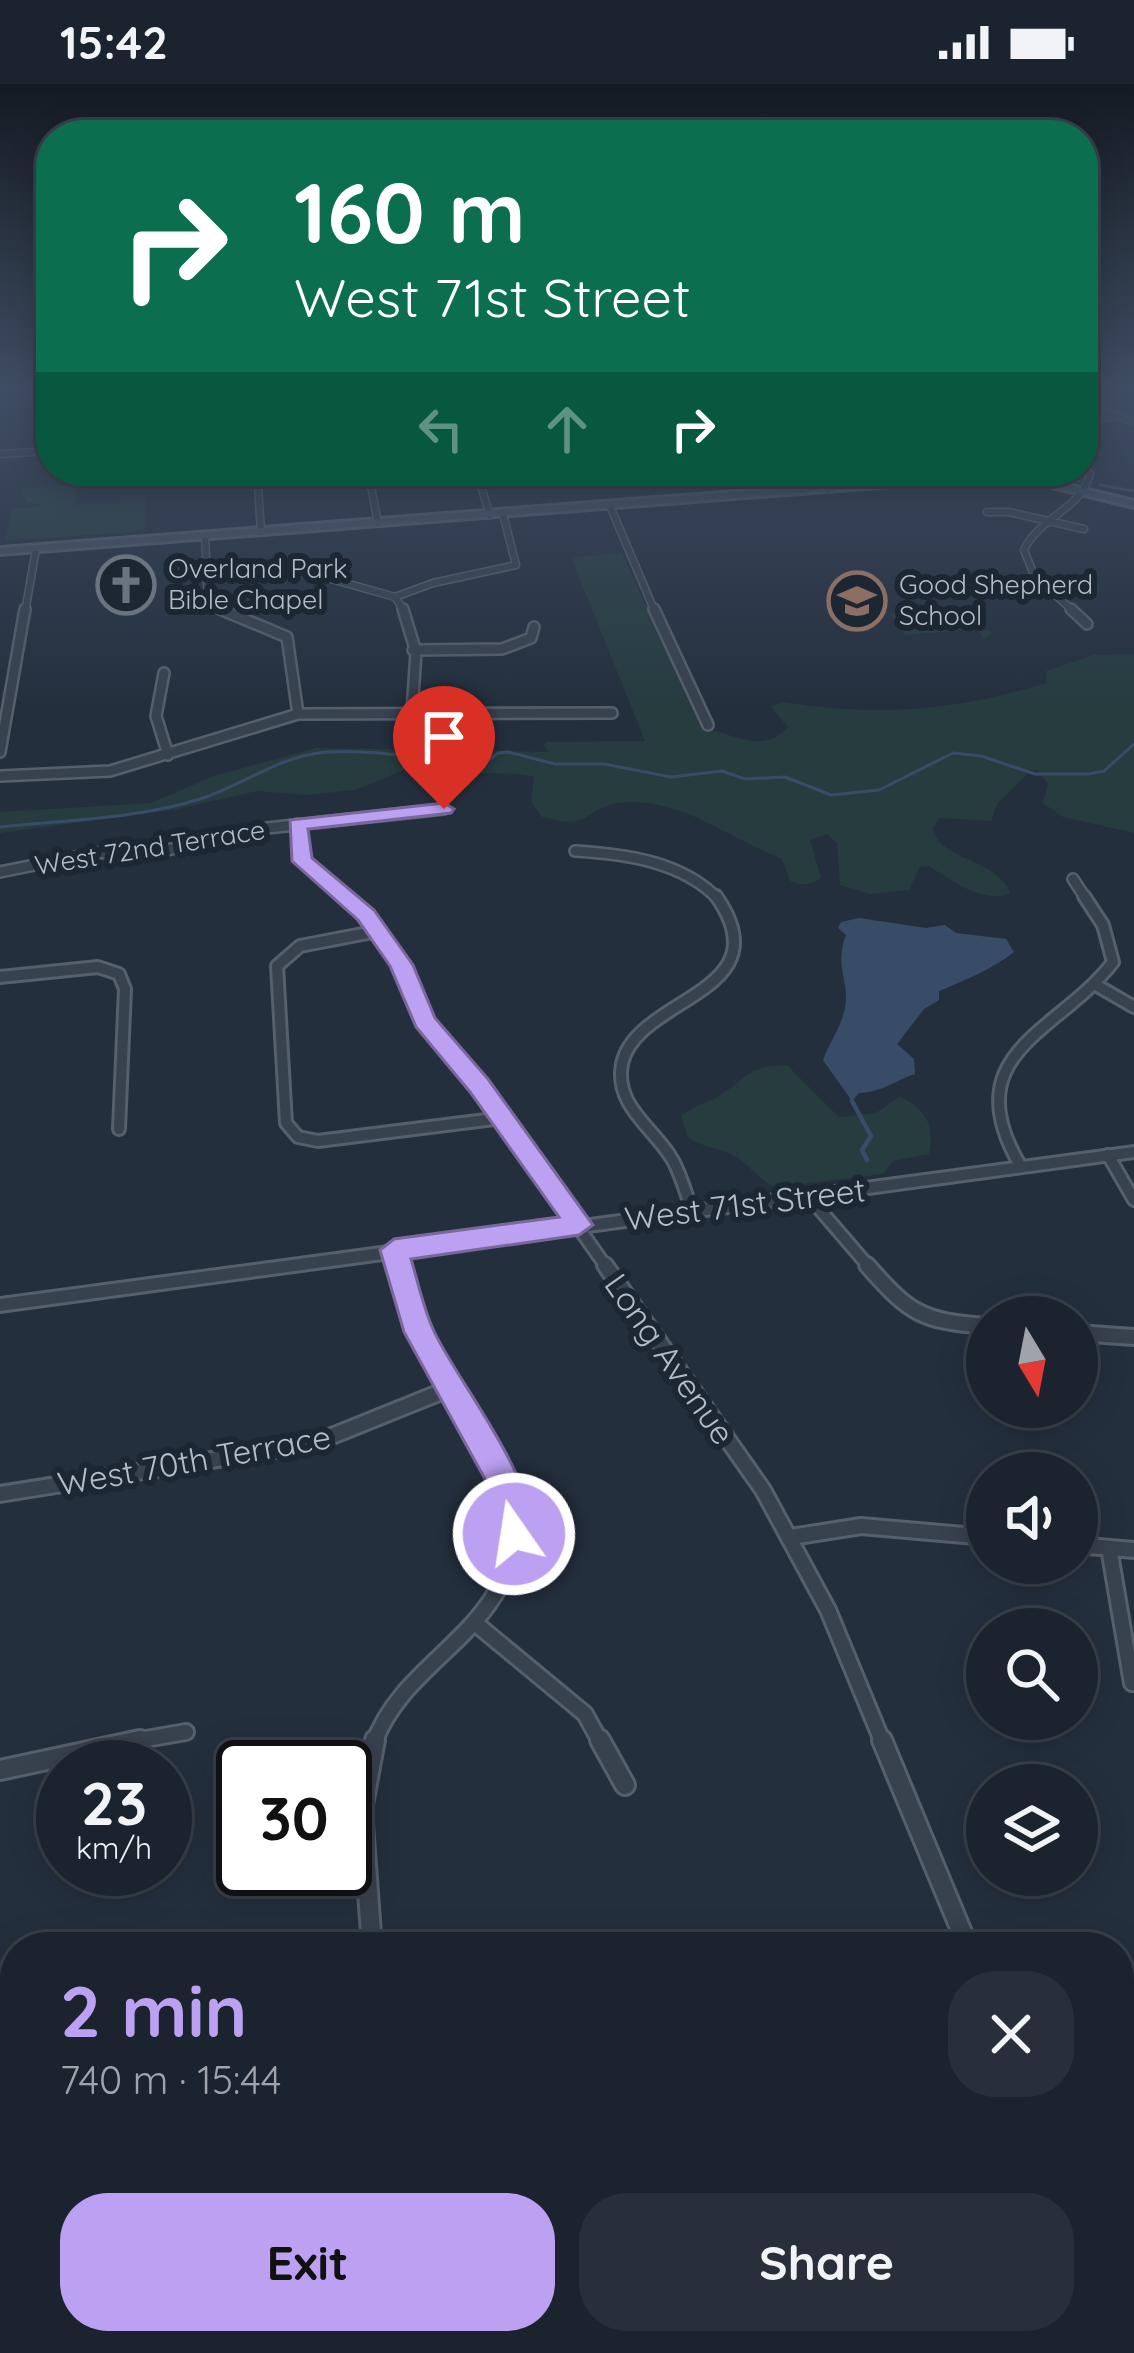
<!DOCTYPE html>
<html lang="en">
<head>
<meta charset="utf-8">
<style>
	body { margin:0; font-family:Quicksand,sans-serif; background:#282f3a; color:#f1f3f6; height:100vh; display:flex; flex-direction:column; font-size:45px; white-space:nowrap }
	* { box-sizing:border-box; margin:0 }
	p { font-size:39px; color:#a0a4aa }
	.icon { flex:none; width:66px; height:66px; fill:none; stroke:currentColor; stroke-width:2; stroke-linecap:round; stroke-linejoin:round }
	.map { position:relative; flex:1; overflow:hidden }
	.details { position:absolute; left:0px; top:1848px; width:1134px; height:423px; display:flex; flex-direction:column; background:#1b232e; border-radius:48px 48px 0 0; box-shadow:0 6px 30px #0003,0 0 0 3px #39404a }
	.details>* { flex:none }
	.banner { position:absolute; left:36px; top:36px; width:1062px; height:366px; border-radius:48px; box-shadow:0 6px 30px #0003,0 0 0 3px #39404a; background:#0b6e4f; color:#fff; overflow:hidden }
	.needle { width:78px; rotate:170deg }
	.controls { position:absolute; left:966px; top:1212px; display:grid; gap:24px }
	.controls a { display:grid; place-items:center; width:132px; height:132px; border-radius:50%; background:#1b232e; box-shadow:0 6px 30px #0003,0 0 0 3px #39404a; font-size:60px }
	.speed { position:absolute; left:36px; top:1656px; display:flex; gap:24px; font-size:60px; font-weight:700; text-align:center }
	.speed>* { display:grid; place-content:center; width:156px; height:156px; border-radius:50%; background:#1b232e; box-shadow:0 6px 30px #0003,0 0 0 3px #39404a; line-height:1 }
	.speed small { font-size:30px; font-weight:400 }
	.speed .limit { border:6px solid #111; border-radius:18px; background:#fff; color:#111 }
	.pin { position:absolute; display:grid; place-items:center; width:102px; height:102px; color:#fff; margin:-123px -51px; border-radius:50% 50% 50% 0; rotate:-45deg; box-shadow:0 0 12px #0007 }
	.pin .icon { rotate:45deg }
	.me { position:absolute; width:132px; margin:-66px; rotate:347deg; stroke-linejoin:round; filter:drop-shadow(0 0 9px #0008) }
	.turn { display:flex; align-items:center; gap:42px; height:252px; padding:0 60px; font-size:54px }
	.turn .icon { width:156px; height:156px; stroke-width:2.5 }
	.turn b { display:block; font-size:84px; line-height:102px }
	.lanes { display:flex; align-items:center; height:114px; padding:0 60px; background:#0003; justify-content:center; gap:60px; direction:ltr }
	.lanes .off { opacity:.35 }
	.round { display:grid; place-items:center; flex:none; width:126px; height:126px; border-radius:48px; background:#282f3a }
	.summary { display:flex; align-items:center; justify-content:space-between; height:204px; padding:0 60px }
	h1 { font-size:72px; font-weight:800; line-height:90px; color:#bca0f2 }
	.action { display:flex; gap:24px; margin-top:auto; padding:24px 60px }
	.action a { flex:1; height:138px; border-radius:48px; background:#bca0f2; color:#111; font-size:48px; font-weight:800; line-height:138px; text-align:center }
	.action a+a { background:#282f3a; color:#f1f3f6 }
	.status { display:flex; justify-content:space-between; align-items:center; height:84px; padding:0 60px; background:#1b232e; direction:ltr }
	.status svg { height:33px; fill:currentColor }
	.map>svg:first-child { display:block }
	.green { fill:#263c3f }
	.water { fill:#394c67 }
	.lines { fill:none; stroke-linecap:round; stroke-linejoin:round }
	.stream-far1 { stroke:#394c67; stroke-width:3 }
	.stream { stroke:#394c67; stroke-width:4.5 }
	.minor-far4-casing { stroke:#565f6c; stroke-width:9 }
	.minor-far3-casing { stroke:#565f6c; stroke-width:14 }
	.minor-far2-casing { stroke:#565f6c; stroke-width:16 }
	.minor-far1-casing { stroke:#565f6c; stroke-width:20 }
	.minor-casing { stroke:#565f6c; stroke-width:24 }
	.tertiary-casing { stroke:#565f6c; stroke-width:6 }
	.secondary-casing { stroke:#565f6c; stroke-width:6 }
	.minor-far4 { stroke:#38414e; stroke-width:6 }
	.minor-far3 { stroke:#38414e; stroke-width:9 }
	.minor-far2 { stroke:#38414e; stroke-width:10 }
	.minor-far1 { stroke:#38414e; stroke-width:14 }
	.minor { stroke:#38414e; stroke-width:18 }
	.tertiary { fill:#38414e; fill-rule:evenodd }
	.secondary { fill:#465061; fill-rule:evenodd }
	.route { fill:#bca0f2; stroke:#7a689d; stroke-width:3 }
	.labels { text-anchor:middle; stroke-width:12; stroke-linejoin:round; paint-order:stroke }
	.far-poi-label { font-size:27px; fill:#b4bcc9; stroke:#1d2633; text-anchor:start }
	.far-street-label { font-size:27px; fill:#b4bcc9; stroke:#1d2633 }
	.street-label { font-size:33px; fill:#b4bcc9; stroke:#1d2633 }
</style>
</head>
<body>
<div class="status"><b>15:42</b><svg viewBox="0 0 49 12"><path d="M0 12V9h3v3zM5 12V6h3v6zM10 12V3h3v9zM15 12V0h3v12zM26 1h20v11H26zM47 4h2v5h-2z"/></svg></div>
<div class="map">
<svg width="1134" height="2269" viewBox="0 0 1134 2269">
	<rect width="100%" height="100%" fill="#242f3e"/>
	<path class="green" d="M73 401 77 402 75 421 146 415 145 447 5 457 12 425 43 422 26 417 21 405Z
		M622 470 703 644C735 650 763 671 788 643L771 623 782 618C877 633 953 627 1046 599V587L1093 571 1134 570V749L1063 733 1043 719 1048 700 1038 687 1031 686 997 720 991 737 939 734 932 745C936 750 938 758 944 762 960 776 1000 782 1010 809 983 820 952 797 929 782L920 783 909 806 870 810 840 801 837 759 827 750 810 756 821 794C811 801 802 802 790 797L782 775C733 756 687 718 632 718 597 717 593 736 570 738 562 738 550 734 542 733L531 718 534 693C495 684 453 696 416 681L355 706 307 711 257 707 178 725 0 749V728L151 719 214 692 316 664 549 668 543 661 547 658 645 657 571 473Z
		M966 523 983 546 993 548 984 556 978 545 905 551 890 530Z
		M787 981 839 1033 876 1029 900 1012C926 1026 935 1040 929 1070L893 1077 883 1090 775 1103C758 1096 750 1081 735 1072 720 1064 703 1064 688 1053L681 1032C692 1023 705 1020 717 1013 750 994 742 983 787 981Z"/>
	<path class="water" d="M859 834 926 844 945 841 956 849 1006 855 1014 868C993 885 963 897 939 907V916L924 925 897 960 914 975 915 990C894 997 883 1008 859 1009L852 1017 823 976C831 955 844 940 846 916 847 893 835 881 846 851L838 844 841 838Z"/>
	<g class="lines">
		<path class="stream-far1" d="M1038 387 1081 398
			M1100 401 1134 407
			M0 743C65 736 137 735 200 715 244 701 280 671 328 668 377 665 433 677 483 681L498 669 508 668 555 680H604L671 693 722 687 745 695 785 693 831 711 879 706 953 669 981 672 1035 690H1089L1104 687 1134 660"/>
		<path class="stream" d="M852 1017 871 1052 862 1066 867 1076"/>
		<defs>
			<path id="minor-far4" d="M1083 320 1134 338
				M1098 327 1084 335 1110 333
				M0 370 51 367
				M257 387 261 448
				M368 387 378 439
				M476 387 490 431
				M815 387 828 405
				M478 392 698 387
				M610 422 655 528
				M987 428H1009L1084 445
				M205 452 208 517 226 528
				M206 483 278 480 395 513 433 499 516 481 503 430
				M395 513 405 528
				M25 528 36 465
				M1074 528 1034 491 1024 466C1039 433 1081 426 1090 390L1083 383"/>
			<path id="minor-far3" d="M220 525 287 553 298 630
				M403 525 416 568 412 628
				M654 525 708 641
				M1071 525 1087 540
				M413 566 502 565 531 554 534 543
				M164 589 156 632 168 671
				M0 668 25 525
				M0 692 110 687 298 630 612 629
				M297 740 303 777 351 815
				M575 767C624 770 682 777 718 815
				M0 788 94 769 167 766 267 744 444 725
				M1073 795 1086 815"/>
			<path id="minor-far2" d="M347 812 401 881 424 937 479 1002 607 1184
				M378 847 300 862 277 882 286 1039 298 1053 318 1057 502 1034
				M0 893 98 883 119 890 125 905 119 1045
				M1096 901 1134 923
				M1108 1071 1134 1116
				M1021 1083C953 968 1059 949 1113 878L1103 841 1084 812
				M809 1113 870 1184
				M692 1127C686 1110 681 1090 672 1075 654 1044 614 1022 622 980 636 912 785 910 716 812
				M394 1166 398 1184"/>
			<path id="minor-far1" d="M605 1181 763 1406 828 1526 883 1659
				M867 1181C910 1230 921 1237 987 1242
				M1077 1249 1134 1253
				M0 1410 312 1360 451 1304
				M791 1453 861 1442 987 1453
				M1077 1461 1134 1466
				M1109 1464 1132 1599
				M475 1539 585 1630 601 1659
				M123 1659 186 1648
				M374 1659C397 1595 461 1566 495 1510 548 1425 470 1339 430 1267 415 1240 405 1211 397 1181"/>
			<path id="minor" d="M600 1656 625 1701
				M882 1656 968 1863
				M0 1686 140 1656
				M372 1863 362 1726 375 1656
				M1119 1914 1134 1911
				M0 2092 15 2089
				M404 2256 405 2269"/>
			<path id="tertiary" d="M1134 1063V1073L0 1227V1215Z"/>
			<path id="secondary" d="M957 391 1044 395 1134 417V423L1044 401 957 397 0 470V464Z"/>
		</defs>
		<use href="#minor-far4" class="minor-far4-casing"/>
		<use href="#minor-far3" class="minor-far3-casing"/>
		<use href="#minor-far2" class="minor-far2-casing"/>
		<use href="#minor-far1" class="minor-far1-casing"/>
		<use href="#minor" class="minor-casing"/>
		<use href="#tertiary" class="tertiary-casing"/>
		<use href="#secondary" class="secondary-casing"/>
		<use href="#minor-far4" class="minor-far4"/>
		<use href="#minor-far3" class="minor-far3"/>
		<use href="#minor-far2" class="minor-far2"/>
		<use href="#minor-far1" class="minor-far1"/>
		<use href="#minor" class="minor"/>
		<use href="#tertiary" class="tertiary"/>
		<use href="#secondary" class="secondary"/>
	</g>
	<linearGradient id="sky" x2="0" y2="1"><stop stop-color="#141a22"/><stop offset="0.49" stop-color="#3f4d63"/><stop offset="1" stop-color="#3f4d63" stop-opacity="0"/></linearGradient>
	<rect width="1134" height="622" fill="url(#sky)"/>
	<path class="route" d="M444 719 454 725 451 729 308 745 312 774 374 826 413 881 435 934 488 995 593 1141 579 1151 411 1175C418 1198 423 1223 433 1245 455 1296 550 1408 526 1461L514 1465 503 1461 491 1406 404 1248 380 1166 394 1155 559 1133 470 1008 416 943 390 882 358 836 292 777 290 736Z"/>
	<defs>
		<symbol id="church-ring" viewBox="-11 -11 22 22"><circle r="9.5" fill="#1d2633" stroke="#6b7280" stroke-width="1.5"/><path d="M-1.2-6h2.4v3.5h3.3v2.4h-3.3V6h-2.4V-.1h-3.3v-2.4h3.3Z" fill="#6b7280"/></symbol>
		<symbol id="school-ring" viewBox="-11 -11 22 22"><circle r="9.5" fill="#1d2633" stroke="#8d6e63" stroke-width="1.5"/><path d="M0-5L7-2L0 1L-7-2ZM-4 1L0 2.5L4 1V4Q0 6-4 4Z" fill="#8d6e63"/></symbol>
	</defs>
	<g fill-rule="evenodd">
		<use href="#church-ring" x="93" y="468" width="66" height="66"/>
		<use href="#school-ring" x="824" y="484" width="66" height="66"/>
	</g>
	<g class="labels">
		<g class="far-poi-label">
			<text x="168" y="494">Overland Park<tspan x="168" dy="31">Bible Chapel</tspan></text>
			<text x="899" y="510">Good Shepherd<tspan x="899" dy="31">School</tspan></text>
		</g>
		<g class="far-street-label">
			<text transform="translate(150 764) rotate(-9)" y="9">West 72nd Terrace</text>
		</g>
		<g class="street-label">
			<text transform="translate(745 1120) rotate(-7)" y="12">West 71st Street</text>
			<text transform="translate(670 1275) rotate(55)" y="12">Long Avenue</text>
			<text transform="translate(194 1376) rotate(-10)" y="12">West 70th Terrace</text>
		</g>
	</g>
</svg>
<div class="controls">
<a><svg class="needle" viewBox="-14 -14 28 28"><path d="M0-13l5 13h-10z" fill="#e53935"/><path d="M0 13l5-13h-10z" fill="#a0a4aa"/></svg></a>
<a><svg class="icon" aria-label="sound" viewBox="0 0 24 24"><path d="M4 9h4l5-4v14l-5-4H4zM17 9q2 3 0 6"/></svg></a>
<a><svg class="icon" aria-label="search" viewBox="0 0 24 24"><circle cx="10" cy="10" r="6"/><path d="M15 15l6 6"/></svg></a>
<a><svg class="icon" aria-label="layers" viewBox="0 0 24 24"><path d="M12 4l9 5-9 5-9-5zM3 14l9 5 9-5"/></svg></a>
</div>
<div class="speed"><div>23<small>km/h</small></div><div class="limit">30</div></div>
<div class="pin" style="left:444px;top:725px;background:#d93025"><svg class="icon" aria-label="arrive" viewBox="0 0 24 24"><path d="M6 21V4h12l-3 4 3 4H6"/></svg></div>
<svg class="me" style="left:514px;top:1450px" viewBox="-20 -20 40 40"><circle r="17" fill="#bca0f2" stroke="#fff" stroke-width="3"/><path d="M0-11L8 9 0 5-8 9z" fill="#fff"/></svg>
<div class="banner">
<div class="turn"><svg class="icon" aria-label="right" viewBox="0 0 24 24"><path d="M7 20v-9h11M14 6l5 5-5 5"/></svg><div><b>160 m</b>West 71st Street</div></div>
<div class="lanes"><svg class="icon off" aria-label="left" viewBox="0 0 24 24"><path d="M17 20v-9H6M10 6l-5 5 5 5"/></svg><svg class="icon off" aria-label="ahead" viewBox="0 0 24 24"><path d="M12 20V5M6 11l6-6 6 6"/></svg><svg class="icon" aria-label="right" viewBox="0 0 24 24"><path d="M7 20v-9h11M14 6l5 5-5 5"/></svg></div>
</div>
<section class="details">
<div class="summary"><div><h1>2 min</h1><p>740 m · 15:44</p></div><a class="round"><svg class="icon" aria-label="close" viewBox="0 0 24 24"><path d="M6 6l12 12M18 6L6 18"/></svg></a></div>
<div class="action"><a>Exit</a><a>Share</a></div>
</section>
</div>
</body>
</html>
